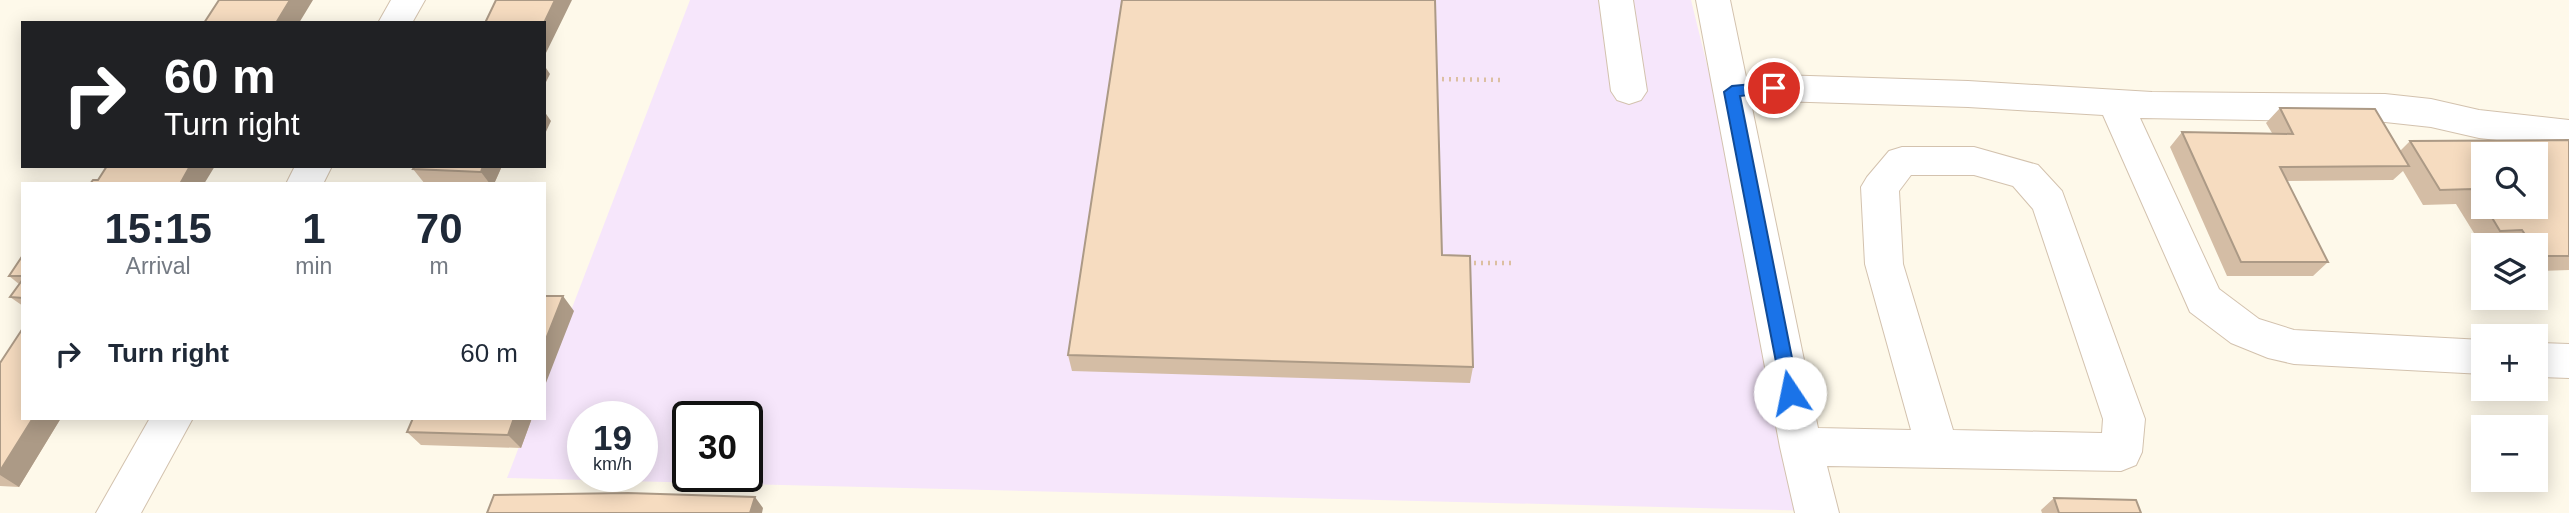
<!DOCTYPE html>
<html lang="en">
<head>
<meta charset="utf-8">
<style>
	body { margin:0; font-family:Helvetica,sans-serif; background:#f2f2f3; color:#1f2937; height:100vh; display:flex; flex-direction:column; font-size:26px; white-space:nowrap }
	* { box-sizing:border-box; margin:0 }
	p { font-size:23px; color:#747a83 }
	.icon { flex:none; width:38px; height:38px; fill:none; stroke:currentColor; stroke-width:2; stroke-linecap:round; stroke-linejoin:round }
	.map { position:relative; flex:1; overflow:hidden }
	.drawer { position:absolute; left:21px; top:182px; width:525px; height:238px; display:flex; flex-direction:column; background:#fff; border-radius:0px; box-shadow:0 4px 18px #0003 }
	.drawer>* { flex:none }
	.top-card { position:absolute; left:21px; top:21px; width:525px; height:147px; border-radius:0px; box-shadow:0 4px 18px #0003; background:#202124; color:#fff; overflow:hidden }
	.tools { position:absolute; left:2471px; top:142px; display:grid; gap:14px }
	.tools a { display:grid; place-items:center; width:77px; height:77px; border-radius:0px; background:#fff; box-shadow:0 4px 18px #0003; font-size:35px }
	.speed { position:absolute; left:567px; top:401px; display:flex; gap:14px; font-size:35px; font-weight:700; text-align:center }
	.speed>* { display:grid; place-content:center; width:91px; height:91px; border-radius:50%; background:#fff; box-shadow:0 4px 18px #0003; line-height:1 }
	.speed small { font-size:18px; font-weight:400 }
	.speed .limit { border:4px solid #111; border-radius:10px; background:#fff; color:#111 }
	.pin { position:absolute; display:grid; place-items:center; width:60px; height:60px; color:#fff; margin:-30px; border:4px solid #fff; border-radius:50%; box-shadow:0 2px 7px #0007 }
	.me { position:absolute; width:77px; margin:-38px; rotate:349deg; stroke-linejoin:round; filter:drop-shadow(0 0 5px #0008) }
	.turn { display:flex; align-items:center; gap:24px; height:147px; padding:0 28px; font-size:32px }
	.turn .icon { width:91px; height:91px; stroke-width:2.5 }
	.turn b { display:block; font-size:49px; line-height:60px }
	.eta { display:flex; justify-content:space-evenly; align-items:center; height:119px; text-align:center }
	.eta b { font-size:42px; font-weight:700; line-height:49px }
	ul { padding:0; list-style:none }
	li { display:flex; align-items:center; gap:21px; height:105px; padding:0 28px }
	li div { flex:1 }
	li b { display:block; font-size:26px }
	li em { font-style:normal }
	.map>svg:first-child { display:block }
	.education { fill:#f6e6fb; fill-rule:evenodd }
	.lines { fill:none; stroke-linecap:round; stroke-linejoin:round }
	.minor-casing { stroke:#d3c2ae; stroke-width:2 }
	.path { stroke:#dcbfa1; stroke-width:4.5; stroke-dasharray:2 5; stroke-linecap:butt }
	.minor { fill:#fff; fill-rule:evenodd }
	.wall { fill:#d4bda5; fill-rule:evenodd }
	.shaded-wall { fill:#ac9a86 }
	.building { fill:#f6dcc0; stroke:#ac9a86; stroke-width:2 }
	.route { fill:#1a73e8; stroke:#114b97; stroke-width:2 }
</style>
</head>
<body>
<div class="map">
<svg width="2569" height="513" viewBox="0 0 2569 513">
	<rect width="100%" height="100%" fill="#fef9ea"/>
	<path class="education" d="M690 0H1691L1817 511 507 478 530 418H544V381ZM583 416H642V476H583ZM688 416H747V476H688Z"/>
	<g class="lines">
		<defs>
			<path id="minor" d="M391 0H425L412 23H378Z
				M1599 0H1633L1647 91 1641 100 1629 104 1617 100 1611 91Z
				M1696 0H1730L1746 77 1774 75 1968 81 2152 92 2385 94 2431 99 2479 110 2569 120V148L2479 138 2431 127 2385 122 2140 118 2219 289 2259 319 2294 330 2483 340V374L2294 364 2268 358 2231 343 2190 312 2103 115 1968 107 1774 101 1751 103 1818 428 1911 430 1865 264 1861 187 1867 177 1889 151 1902 147H1974L2038 165 2062 191 2145 419 2142 452 2136 465 2121 471 1827 466 1839 513H1795L1780 447ZM1911 175H1974L2013 186 2033 209 2103 419 2102 433 1953 430 1903 264 1899 191Z
				M295 166H332L323 184H286Z
				M2536 343 2569 344V378L2536 377Z
				M150 418H193L141 513H96Z"/>
		</defs>
		<use href="#minor" class="minor-casing"/>
		<path class="path" d="M1435 79 1503 80
			M1467 263H1515"/>
		<use href="#minor" class="minor"/>
	</g>
	<path class="wall" d="M2280 108 2400 151 2410 141 2569 140V270L2536 271V245L2482 246 2456 204 2423 205 2403 171 2393 180 2287 181 2328 262 2313 276H2227L2170 147 2182 132 2272 133 2266 123ZM2483 154 2536 206H2483Z
		M502 166 494 184H425L413 169Z
		M23 255V306L10 297 19 284 9 276Z
		M1442 255 1473 367 1470 383 1072 371 1068 355Z
		M0 363 23 418H61L19 487 0 486Z
		M532 418 521 448 421 445 407 432Z
		M2054 498 2141 513H2042L2041 510Z"/>
	<path class="shaded-wall" d="M290 0H313L299 23H276Z
		M555 0H572L544 57V23Z
		M544 65 550 74 544 86Z
		M544 111 551 121 544 136Z
		M190 166H215L204 184H180Z
		M483 166H502L494 184H490L481 172Z
		M563 296 574 311 544 388V344Z
		M33 418H61L19 487 0 475V471Z
		M514 418H532L521 448 508 435Z
		M755 497 763 508 762 513H750Z"/>
	<path class="building" d="M219 0H290L276 23H204Z
		M496 0H555L544 23H485Z
		M1122 0H1435L1442 255 1470 256 1473 367 1068 355Z
		M2280 108 2375 109 2409 166 2280 167 2328 262H2241L2182 132 2293 134Z
		M2569 140V256H2540L2536 250V245H2532L2522 230 2500 231 2485 206H2536V154H2483V204L2473 189 2440 190 2410 141Z
		M107 166H190L180 184H90L93 180H98Z
		M415 166H483L481 172 413 169Z
		M23 255V276H9Z
		M23 279V298L10 297Z
		M544 296H563L544 344Z
		M23 328V418H33L0 471V363Z
		M413 418H514L508 435 407 432Z
		M628 493 755 497 750 513H487L494 495Z
		M2054 498 2136 500 2141 513H2059Z"/>
	<path class="route" d="M1774 82 1782 88 1780 91 1740 96 1799 393 1796 398 1790 400 1784 398 1782 393 1724 92 1732 86Z"/>
</svg>
<div class="tools">
<a><svg class="icon" aria-label="search" viewBox="0 0 24 24"><circle cx="10" cy="10" r="6"/><path d="M15 15l6 6"/></svg></a>
<a><svg class="icon" aria-label="layers" viewBox="0 0 24 24"><path d="M12 4l9 5-9 5-9-5zM3 14l9 5 9-5"/></svg></a>
<a>+</a>
<a>−</a>
</div>
<div class="speed"><div>19<small>km/h</small></div><div class="limit">30</div></div>
<div class="pin" style="left:1774px;top:88px;background:#d93025"><svg class="icon" aria-label="arrive" viewBox="0 0 24 24"><path d="M6 21V4h12l-3 4 3 4H6"/></svg></div>
<svg class="me" style="left:1790px;top:393px" viewBox="-20 -20 40 40"><circle r="19" fill="#fff"/><path d="M0-13L10 11 0 6-10 11z" fill="#1a73e8"/></svg>
<div class="top-card">
<div class="turn"><svg class="icon" aria-label="right" viewBox="0 0 24 24"><path d="M7 20v-9h11M14 6l5 5-5 5"/></svg><div><b>60 m</b>Turn right</div></div>
</div>
<section class="drawer">
<div class="eta">
<div><b>15:15</b><p>Arrival</p></div>
<div><b>1</b><p>min</p></div>
<div><b>70</b><p>m</p></div>
</div>
<ul>
<li><svg class="icon" aria-label="right" viewBox="0 0 24 24"><path d="M7 20v-9h11M14 6l5 5-5 5"/></svg><div><b>Turn right</b></div><em>60 m</em></li>
</ul>
</section>
</div>
</body>
</html>
